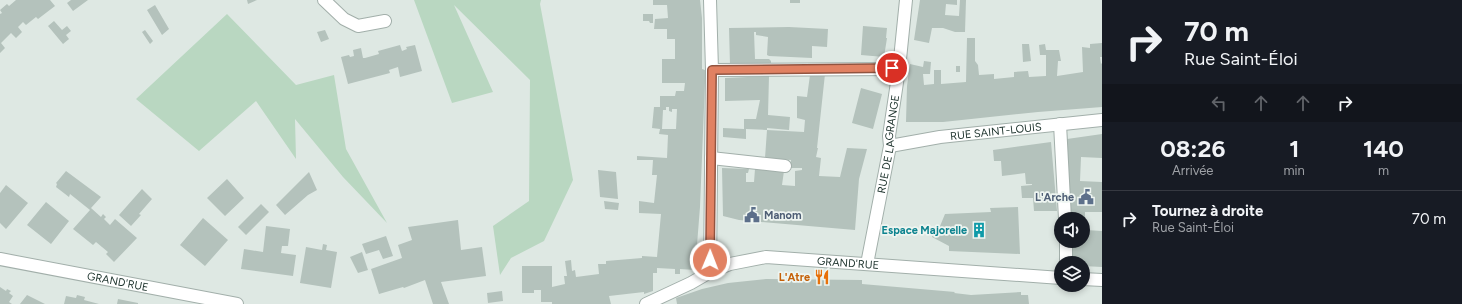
<!DOCTYPE html>
<html lang="fr">
<head>
<meta charset="utf-8">
<style>
	body { margin:0; font-family:Figtree,sans-serif; background:#242831; color:#f1f3f6; height:100vh; display:flex; flex-direction:column; font-size:15px; white-space:nowrap }
	* { box-sizing:border-box; margin:0 }
	p { font-size:13px; color:#9ea1a6 }
	.icon { flex:none; width:22px; height:22px; fill:none; stroke:currentColor; stroke-width:2; stroke-linecap:round; stroke-linejoin:round }
	.map { position:relative; flex:1; overflow:hidden }
	.side { display:flex; flex-direction:column; background:#171b24; width:360px }
	.side>* { flex:none }
	.banner { background:#171b24; color:#f1f3f6; overflow:hidden }
	.buttons { position:absolute; left:1054px; top:212px; display:grid; gap:8px }
	.buttons a { display:grid; place-items:center; width:36px; height:36px; border-radius:50%; background:#171b24; box-shadow:0 2px 6px #0003; font-size:20px }
	.pin { position:absolute; display:grid; place-items:center; width:34px; height:34px; color:#fff; margin:-17px; border:2px solid #fff; border-radius:50%; box-shadow:0 1px 4px #0007 }
	.me { position:absolute; width:44px; margin:-22px; rotate:1deg; stroke-linejoin:round; filter:drop-shadow(0 0 3px #0008) }
	.turn { display:flex; align-items:center; gap:14px; height:84px; padding:0 16px; font-size:18px }
	.turn .icon { width:52px; height:52px; stroke-width:2.5 }
	.turn b { display:block; font-size:28px; line-height:34px }
	.lanes { display:flex; align-items:center; height:38px; padding:0 16px; background:#0003; justify-content:center; gap:20px; direction:ltr }
	.lanes .off { opacity:.35 }
	.eta { display:flex; justify-content:space-evenly; align-items:center; height:68px; text-align:center }
	.eta b { font-size:24px; font-weight:700; line-height:28px }
	ul { padding:0; list-style:none }
	li { display:flex; align-items:center; gap:12px; height:56px; padding:0 16px; border-top:1px solid #363941 }
	li div { flex:1 }
	li b { display:block; font-size:15px }
	li em { font-style:normal }
	main { display:flex; flex:1; min-height:0 }
	.map>svg:first-child { display:block }
	.green { fill:#b9d7c1 }
	.building { fill:#b4c2bc; fill-rule:evenodd }
	.lines { fill:none; stroke-linecap:round; stroke-linejoin:round }
	.minor-casing { stroke:#a2afaa; stroke-width:14 }
	.minor { stroke:#fff; stroke-width:12 }
	.route-casing { stroke:#925440; stroke-width:10 }
	.route { stroke:#e18162; stroke-width:7 }
	.labels { text-anchor:middle; stroke-width:3.5; stroke-linejoin:round; paint-order:stroke }
	.street-label { font-size:11px; fill:#213630; stroke:#eef5f1 }
	.service-label { font-size:11px; font-weight:bold; fill:#4e5e75; stroke:#eef5f1; text-anchor:end }
	.culture-label { font-size:11px; font-weight:bold; fill:#0d838f; stroke:#eef5f1; text-anchor:end }
	.food-label { font-size:11px; font-weight:bold; fill:#c56008; stroke:#eef5f1; text-anchor:end }
</style>
</head>
<body>
<main>
<div class="map">
<svg width="1102" height="304" viewBox="0 0 1102 304">
	<rect width="100%" height="100%" fill="#dee8e3"/>
	<path class="green" d="M414 0H541L540 4 573 180 544 241 511 258 500 275 493 226 529 201 530 80 454 5 493 92 452 103Z
		M227 14 296 85 334 75 346 149 387 223 343 177 295 119 296 159 256 101 199 151 136 99Z"/>
	<path class="building" d="M16 0H50L55 6 38 19 36 17 26 25 23 22 18 27 22 32 16 38 11 33 1 43 5 48 0 53V14L2 13 0 10 7 4 9 6Z
		M71 0H88L73 11 67 3Z
		M247 0H257L248 4Z
		M653 0H700L702 18V69L705 70V82L700 207 695 270 680 269V274H675V269L657 268V273H653V291L644 294V292L609 296 611 304H552V302H541V290H534V293H522V266H552V287L565 284 564 276H567L565 261 571 260 572 271 575 270 576 277 599 274 598 264H606V261L642 258V256L657 257 661 214 639 213V201L654 203 657 175H652L653 160H637V156L667 158 668 135 659 134 660 129 652 128 654 107H660V96H675L676 91H684L685 83H662V59H675V39H667V29H654L655 19 668 18 667 5H653ZM666 107H669V111L672 112V109H677L676 129H662L663 110H666Z
		M790 0H800V3H790Z
		M920 0H957V5L946 4 945 15 959 16 960 0H966L965 32H955L943 28H932L929 43 914 40Z
		M155 5 169 29 162 35 147 10Z
		M643 14H653V23H650L649 21H643Z
		M54 21 62 30 67 26 71 31 66 35 69 39 63 44 48 26Z
		M863 26 887 28 886 38H887L884 57 861 55Z
		M789 27 828 29 827 47 812 46V58L769 56 767 55 768 37 756 35V32H754L755 59H769L771 61V65H730L729 28Z
		M145 30 153 41 150 44 142 32Z
		M325 30 329 39 321 42 317 32Z
		M967 38H975V61L978 65 979 75 994 74V79L1014 77V72L1028 71 1029 77 1046 76V55H1040L1039 45 1045 44 1046 50H1059L1061 61H1058L1057 76 1083 72 1082 47 1090 48V44L1102 43V57H1100L1101 64 1102 63V107L1038 112 943 122H906L907 86 910 64 923 67 924 61 931 62 930 74H923L924 85 934 84V70H941V84L966 82Z
		M1022 44H1029L1031 61 1023 62Z
		M400 45 402 51 407 49 406 47 415 45 422 71 400 77 398 67 389 70 390 73 348 84 341 57 349 55 350 57 354 56 353 50 361 48 363 58H365L379 54 378 51Z
		M956 66H960V72H956Z
		M825 74 817 148H818L816 157 821 158 819 176 840 177 847 148 867 149 859 179 855 230 739 220 723 216 722 168 749 169 748 173H746V182H754L755 169 784 171 782 185 795 186V171L802 170V168H791V160L765 158 767 130 804 132 805 120 797 118V96L807 97 810 75Z
		M769 76 768 115 790 117 789 130 767 128V130L746 129V139L723 137V128L744 129V119H756L760 100 725 101V78Z
		M861 88 882 94 873 129 852 123Z
		M1102 134V158L1081 157 1080 181 1102 182V212H1085V223H1086V230L1102 231V267L1083 266V263H1069V241H1083V219H1071L1067 149H1066V140L1067 139Z
		M1051 142 1057 211H1034L1033 198H1022L1021 186 1032 185V184H1026L1025 173 1002 176 1001 161H994L993 150Z
		M598 170 616 172 618 199 600 197Z
		M66 171 101 197 91 208 101 217 103 214 106 217 104 219 110 225 115 219 137 238 114 262 106 254 108 252 96 242 93 245 73 229 90 210 70 194 69 197 56 187 57 184 56 183Z
		M309 172 317 190 308 195 285 215 276 205Z
		M227 179 244 198 225 216 207 198Z
		M6 185 28 203 6 229 0 223V193Z
		M142 189 152 199 139 214 141 215 131 226 119 215Z
		M604 201 619 203 618 210 605 209Z
		M46 202 69 221 51 244 27 225Z
		M261 204 269 212 246 235 238 227Z
		M1018 207 1020 254 949 251V246L932 237 935 229 938 231 945 214 991 212 990 208Z
		M203 218 228 240 205 266 180 245Z
		M458 220 461 250 482 247 486 276 441 282 449 304H433L425 280 404 288 403 287 379 294 371 269 402 258 398 245 412 240 408 227Z
		M266 226 290 229 288 246H282L281 253 296 255 293 276 241 269 244 249 263 252Z
		M386 236 393 256 383 259 379 250 366 254 362 244Z
		M323 244 327 245 326 250 337 252 331 288 300 283 306 247 322 250Z
		M362 252 368 270 358 273 350 257Z
		M766 279 862 280V284L955 292 954 293 971 295 1021 292V295H1028L1029 304H677L676 298 702 289 728 283Z
		M0 287 6 291 7 289 11 291 9 293 13 296 9 302 12 304H0Z
		M502 291 503 301 488 303 487 293Z
		M27 295 45 304H20Z
		M77 295 85 297 84 300 99 304H64L66 296 76 298Z
		M118 299 138 303V304H117Z"/>
	<g class="lines">
		<defs>
			<g id="minor">
				<path d="M324 0 344 19 358 26 385 21"/>
				<path d="M712 70 899 69"/>
				<path d="M1060 124 1065 219"/>
				<path id="s1" d="M890 146 940 137 1102 120"/>
				<path d="M711 158 785 166"/>
				<path d="M1066 241V263"/>
				<path id="s2" d="M0 259 237 304"/>
				<path id="s3" d="M867 264 890 146 889 136 899 69 906 0"/>
				<path d="M710 272 712 70 710 0"/>
				<path d="M1083 279 1102 280"/>
				<path id="s4" d="M646 304 691 283 710 272 730 264 766 257 1061 278"/>
			</g>
		</defs>
		<use href="#minor" class="minor-casing"/>
		<use href="#minor" class="minor"/>
	</g>
	<g class="lines">
		<defs>
			<path id="route" d="M710 260 712 70 892 68"/>
		</defs>
		<use href="#route" class="route-casing"/>
		<use href="#route" class="route"/>
	</g>
	<defs>
		<symbol id="civic-bare" viewBox="-9 -9 18 18"><path d="M-.6-6.5H3V-4.5H.6V-3L4-1V1h2V6H-6V1h2V-1L-.6-3ZM-1.2 2.5V6h2.4V2.5Z" fill="#5c6f8a" stroke="#eef5f1" stroke-width="2.5" paint-order="stroke"/></symbol>
		<symbol id="building-bare" viewBox="-9 -9 18 18"><path d="M-4-6H4V6H1V3H-1V6H-4ZM-2.5-4.3h1.7v1.8h-1.7ZM.8-4.3h1.7v1.8H.8ZM-2.5-1h1.7V.8h-1.7ZM.8-1h1.7V.8H.8Z" fill="#0f9aa8" stroke="#eef5f1" stroke-width="2.5" paint-order="stroke"/></symbol>
		<symbol id="restaurant-bare" viewBox="-9 -9 18 18"><path d="M-5-6h1v4h1v-4h1v4h1v-4h1v5L-1.5 .5V6h-2V.5L-5-1ZM5-6V6H3V1.5H1.5Q1.5-4 5-6Z" fill="#e8710a" stroke="#eef5f1" stroke-width="2.5" paint-order="stroke"/></symbol>
	</defs>
	<g fill-rule="evenodd">
		<use href="#civic-bare" x="1075" y="186" width="22" height="22"/>
		<use href="#civic-bare" x="741" y="204" width="22" height="22"/>
		<use href="#building-bare" x="968" y="219" width="22" height="22"/>
		<use href="#restaurant-bare" x="811" y="266" width="22" height="22"/>
	</g>
	<g class="labels">
		<g class="street-label">
			<text dy="4" stroke="none"><textPath href="#s1" startOffset="107">RUE SAINT-LOUIS</textPath></text>
			<text dy="4" stroke="none"><textPath href="#s3" startOffset="122">RUE DE LAGRANGE</textPath></text>
			<text dy="4" stroke="none"><textPath href="#s4" startOffset="212">GRAND'RUE</textPath></text>
			<text dy="4" stroke="none"><textPath href="#s2" startOffset="120">GRAND'RUE</textPath></text>
		</g>
		<g class="service-label">
			<text x="1074" y="201">L'Arche</text>
			<text x="764" y="219" text-anchor="start">Manom</text>
		</g>
		<g class="culture-label">
			<text x="967" y="234">Espace Majorelle</text>
		</g>
		<g class="food-label">
			<text x="810" y="281">L'Atre</text>
		</g>
	</g>
</svg>
<div class="buttons">
<a><svg class="icon" aria-label="sound" viewBox="0 0 24 24"><path d="M4 9h4l5-4v14l-5-4H4zM17 9q2 3 0 6"/></svg></a>
<a><svg class="icon" aria-label="layers" viewBox="0 0 24 24"><path d="M12 4l9 5-9 5-9-5zM3 14l9 5 9-5"/></svg></a>
</div>
<div class="pin" style="left:892px;top:68px;background:#d93025"><svg class="icon" aria-label="arrive" viewBox="0 0 24 24"><path d="M6 21V4h12l-3 4 3 4H6"/></svg></div>
<svg class="me" style="left:710px;top:260px" viewBox="-20 -20 40 40"><circle r="17" fill="#e18162" stroke="#fff" stroke-width="3"/><path d="M0-11L8 9 0 5-8 9z" fill="#fff"/></svg>
</div>
<section class="side">
<div class="banner">
<div class="turn"><svg class="icon" aria-label="right" viewBox="0 0 24 24"><path d="M7 20v-9h11M14 6l5 5-5 5"/></svg><div><b>70 m</b>Rue Saint-Éloi</div></div>
<div class="lanes"><svg class="icon off" aria-label="left" viewBox="0 0 24 24"><path d="M17 20v-9H6M10 6l-5 5 5 5"/></svg><svg class="icon off" aria-label="ahead" viewBox="0 0 24 24"><path d="M12 20V5M6 11l6-6 6 6"/></svg><svg class="icon off" aria-label="ahead" viewBox="0 0 24 24"><path d="M12 20V5M6 11l6-6 6 6"/></svg><svg class="icon" aria-label="right" viewBox="0 0 24 24"><path d="M7 20v-9h11M14 6l5 5-5 5"/></svg></div>
</div>
<div class="eta">
<div><b>08:26</b><p>Arrivée</p></div>
<div><b>1</b><p>min</p></div>
<div><b>140</b><p>m</p></div>
</div>
<ul>
<li><svg class="icon" aria-label="right" viewBox="0 0 24 24"><path d="M7 20v-9h11M14 6l5 5-5 5"/></svg><div><b>Tournez à droite</b><p>Rue Saint-Éloi</p></div><em>70 m</em></li>
</ul>
</section>
</main>
</body>
</html>
